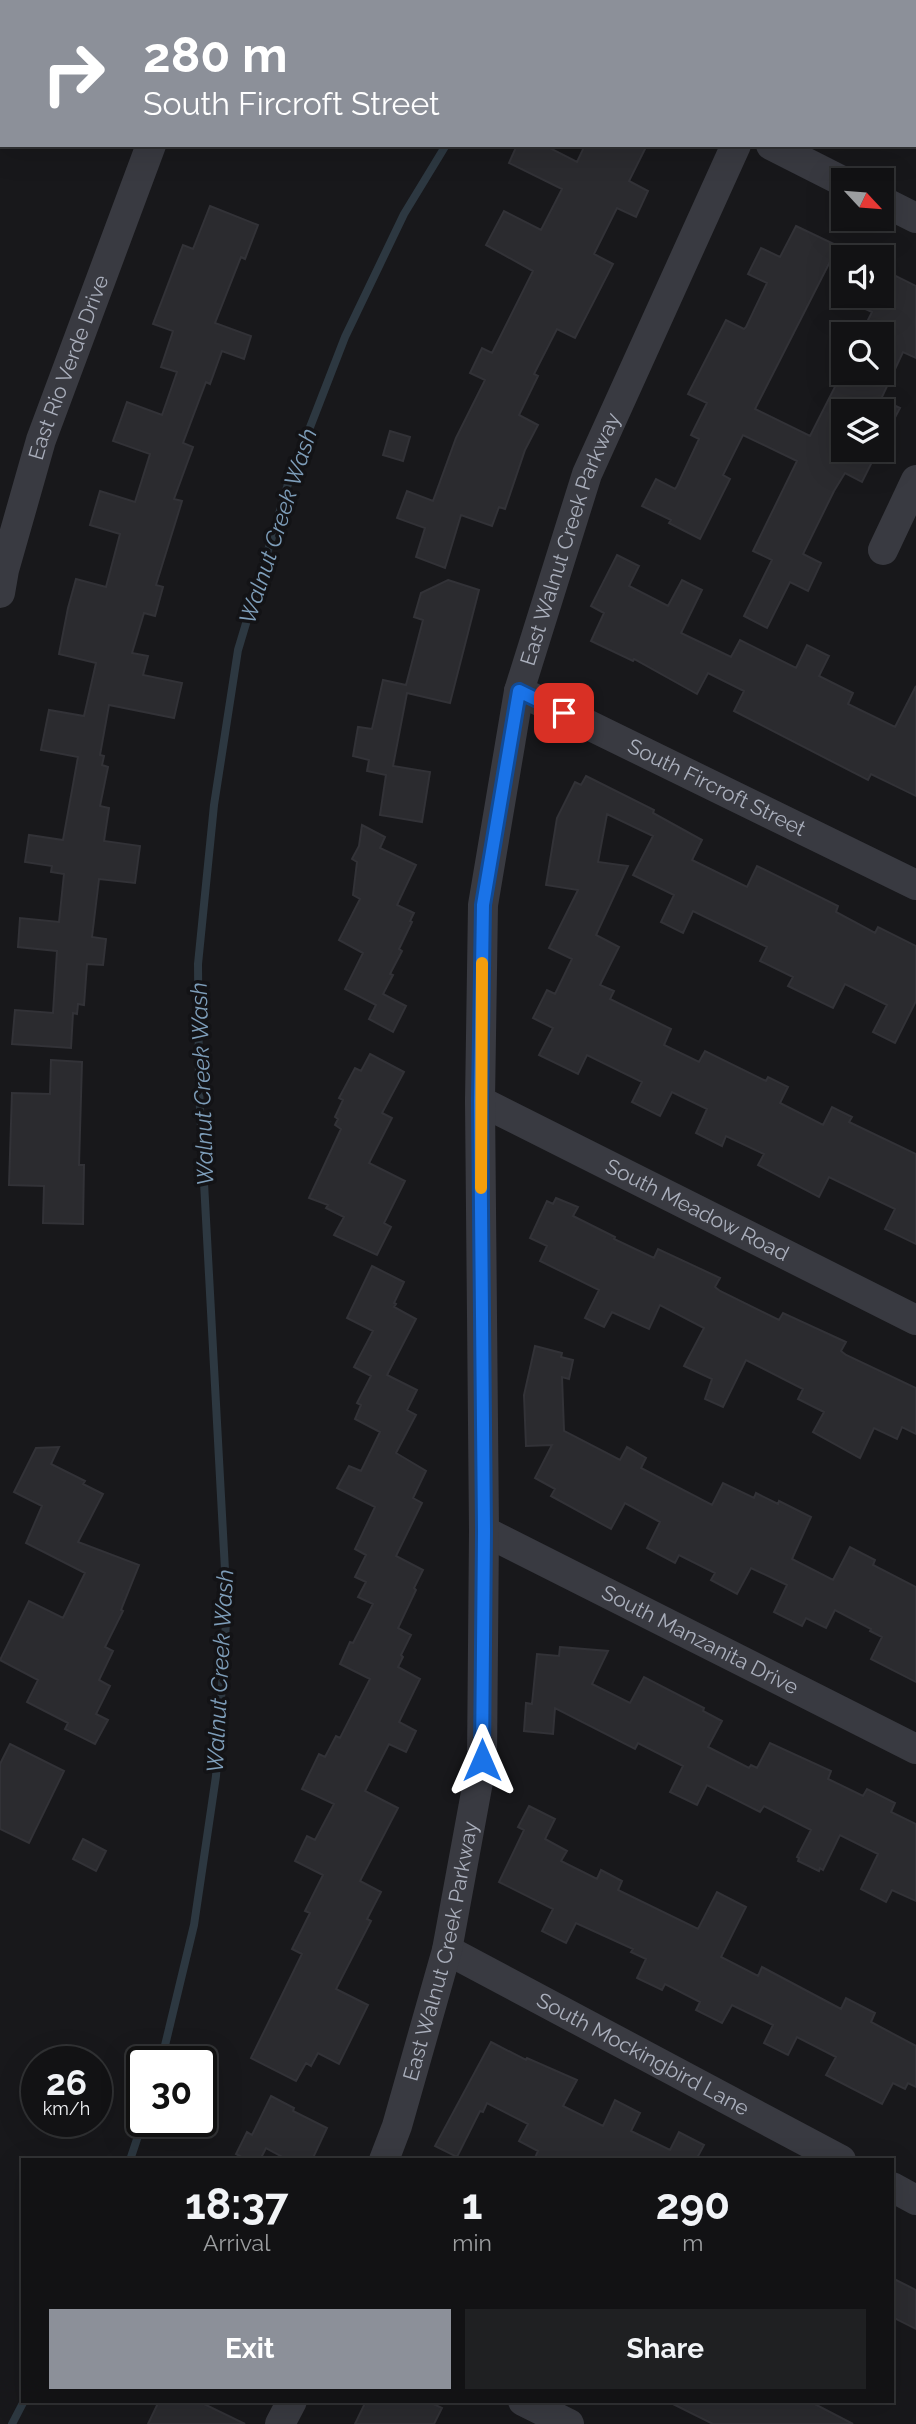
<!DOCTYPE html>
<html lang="en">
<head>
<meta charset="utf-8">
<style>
	body { margin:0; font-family:Raleway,sans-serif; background:#1f2022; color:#f1f3f6; height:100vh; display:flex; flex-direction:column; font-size:26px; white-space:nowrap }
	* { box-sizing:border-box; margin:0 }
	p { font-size:23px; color:#9c9ea0 }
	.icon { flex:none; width:38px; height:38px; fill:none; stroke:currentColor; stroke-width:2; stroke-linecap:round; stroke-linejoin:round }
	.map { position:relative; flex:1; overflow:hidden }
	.details { position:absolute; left:21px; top:2158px; width:873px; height:245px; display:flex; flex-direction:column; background:#121214; border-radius:0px; box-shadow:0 7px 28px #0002,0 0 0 2px #313234 }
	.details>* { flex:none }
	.top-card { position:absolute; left:0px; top:0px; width:917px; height:147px; box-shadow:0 7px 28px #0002,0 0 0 2px #313234; background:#8c9099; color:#fff; overflow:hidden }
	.needle { width:46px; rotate:116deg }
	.buttons { position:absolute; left:831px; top:168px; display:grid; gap:14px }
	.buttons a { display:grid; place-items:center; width:63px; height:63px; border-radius:0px; background:#121214; box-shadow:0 7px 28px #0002,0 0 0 2px #313234; font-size:35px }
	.speed { position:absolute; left:21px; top:2046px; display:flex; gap:14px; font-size:35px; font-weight:700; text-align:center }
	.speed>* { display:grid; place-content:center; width:91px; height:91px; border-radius:50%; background:#121214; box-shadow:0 7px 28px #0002,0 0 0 2px #313234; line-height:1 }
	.speed small { font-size:18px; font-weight:400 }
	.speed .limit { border:4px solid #111; border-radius:10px; background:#fff; color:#111 }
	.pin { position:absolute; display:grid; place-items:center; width:60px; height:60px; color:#fff; margin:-30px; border-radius:14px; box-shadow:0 4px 10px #0006 }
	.me { position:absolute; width:77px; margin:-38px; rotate:0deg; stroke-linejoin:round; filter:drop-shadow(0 0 5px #0008) }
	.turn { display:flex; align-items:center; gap:24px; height:147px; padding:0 28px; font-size:32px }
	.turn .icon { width:91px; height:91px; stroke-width:2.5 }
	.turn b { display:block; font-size:49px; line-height:60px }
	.eta { display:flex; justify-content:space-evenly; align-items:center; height:119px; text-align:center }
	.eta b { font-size:42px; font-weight:700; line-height:49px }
	.primary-button { display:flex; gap:14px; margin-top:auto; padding:14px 28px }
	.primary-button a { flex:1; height:80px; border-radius:0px; background:#8c9099; color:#fff; font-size:28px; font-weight:700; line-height:80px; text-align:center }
	.primary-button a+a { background:#1f2022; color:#f1f3f6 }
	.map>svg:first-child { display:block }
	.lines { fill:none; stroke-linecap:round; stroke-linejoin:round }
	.stream { stroke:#2d3841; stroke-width:8 }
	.building { fill:#2b2b2f; stroke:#323237; stroke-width:2 }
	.minor { stroke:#393a41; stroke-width:30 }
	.route-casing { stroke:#114b97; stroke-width:18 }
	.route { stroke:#1a73e8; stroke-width:12 }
	.slow { stroke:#f59e0b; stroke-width:12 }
	.labels { text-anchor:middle; stroke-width:7; stroke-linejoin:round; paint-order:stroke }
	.street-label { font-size:21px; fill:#aaafbc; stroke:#131316 }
	.water-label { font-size:23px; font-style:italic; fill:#7e9eba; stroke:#131316 }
</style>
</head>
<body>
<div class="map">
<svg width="916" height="2424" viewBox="0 0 916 2424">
	<rect width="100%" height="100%" fill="#18181b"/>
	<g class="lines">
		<path class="stream" d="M161 2062 194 1925 216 1776 227 1607 199 1090 198 964 214 805 238 650 288 484 345 337 404 214 446 145
			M130 2160 143 2121
			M12 2424 24 2401"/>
	</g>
	<path class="building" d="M517 145H544L577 162 585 145H647L629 181 648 191 636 217 617 208 594 254 613 264 575 338 557 329 534 374 538 376 519 415 538 425 525 450 505 509 499 507 492 526 461 515 445 568 416 557 425 528 397 518 407 491 433 501 456 438 485 380 470 373 482 348 492 353 533 271 486 245 504 211 541 230 562 189 509 163Z
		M210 206 258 225 245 259 241 257 215 323 251 336 244 359 222 351 210 384 206 382 183 443 193 447 174 499 182 501 156 585 163 587 155 616 144 613 132 653 148 656 143 675 182 683 174 718 109 705 100 755 104 756 102 765 108 767 100 806 109 808 104 841 140 846 135 883 99 879 92 937 106 939 103 965 87 964 84 1005 78 1004 77 1014 73 1013 71 1048 12 1044 15 1010 53 1013 57 951 18 947 20 918 59 922 64 874 51 872 52 866 25 862 29 835 63 840 78 757 41 750 49 710 84 716 96 663 59 654 68 608 76 579 106 587 120 534 90 525 100 491 135 502 150 454 113 441 127 402 162 415 177 372 161 367 173 331 153 324 183 245 193 249Z
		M796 226 838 246 755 409 810 436 844 369V373H882V334H861L872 312 837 296H882L892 274 916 286V358L903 352 881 399 900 408 882 442V411H844V450H878L862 482 845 473 834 491 803 554 821 563 808 591 790 582 767 628 744 616 772 560 753 551 797 461 743 435 723 475 730 479 700 539 669 523 671 520 642 506 656 479 675 489 677 486 699 439 691 435 707 403 688 394 726 320 744 329 746 327 767 283 748 274 761 248 780 257Z
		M390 431 410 437 403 461 383 455Z
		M617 555 639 566 629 586 668 606 682 580 702 590 681 633 731 657 740 640 796 668 807 645 829 656 819 676 853 693 848 704 895 727 916 686V796L871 774 868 780 734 711 744 691 708 673 697 694 634 659 633 661 591 641 604 613 591 606Z
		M448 580 479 590 450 703 407 693 393 766 430 772 422 822 380 815 386 775 367 771 369 760 353 756 358 727 372 729 383 680 406 685 423 620 414 617 421 593Z
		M586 776 654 810 653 813 702 840 692 860 747 887 757 866 838 906 836 912 875 933 878 927 916 946V1001L895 1043 873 1032 887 1005 845 984 833 1008 788 986 793 977 760 961 767 947 693 911 683 933 661 922 674 895 633 875 653 836 607 814 598 862 628 866 596 935 619 947 600 985 614 991 610 999 671 1029 664 1045 699 1062 705 1051 766 1081 768 1077 788 1087 780 1103 823 1125 832 1107 852 1117 849 1122 916 1154V1244L885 1229 895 1209 829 1177 819 1197 758 1165 764 1154 726 1136 722 1146 696 1133 707 1109 672 1092 660 1116 632 1102 642 1082 587 1055 578 1074 539 1055 553 1028 533 1018 547 990 555 994 572 959 549 948 578 890 546 885 557 818 575 782 581 785Z
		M362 825 385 837 380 848 416 865 397 905 414 913 410 921 412 922 399 949 402 951 390 974 393 975 383 994 406 1006 393 1032 369 1019 376 1005 345 989 363 953 339 940 360 899 353 895 357 862 352 859 359 846Z
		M370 1054 404 1072 382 1113 392 1118 369 1163 405 1181 384 1223 391 1227 377 1255 334 1235 344 1217 326 1208 328 1205 309 1198 341 1129 335 1125 338 1119 335 1117 343 1100 339 1098 355 1068 361 1071Z
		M51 1060 82 1062 79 1165H84L83 1224 43 1223 44 1186 9 1185 12 1093 50 1094Z
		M556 1198 578 1207 573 1216 615 1237 614 1239 654 1258 658 1249 720 1278 715 1287 720 1291 779 1320 783 1313 846 1342 841 1351 846 1355 916 1388V1434L902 1427 897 1439 874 1428 860 1458 813 1432 824 1412 798 1399 803 1389 746 1360 723 1407 705 1399 712 1379 684 1366 704 1328 660 1305 649 1329 612 1312 604 1327 585 1318 599 1290 540 1261 547 1246 530 1238 547 1201 553 1204Z
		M372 1266 404 1282 394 1303 396 1304 394 1307 416 1319 387 1375 417 1390 407 1410 416 1415 396 1453 426 1471 413 1498 422 1503 396 1556 423 1570 414 1588 416 1590 398 1628 411 1635 401 1655 403 1657 398 1667 420 1679 399 1722 416 1731 406 1752 389 1744 365 1791 398 1808 360 1881 381 1892 367 1919 371 1921 336 1989 368 2005 339 2064 318 2053 311 2066 306 2063 296 2081 251 2058 302 1954 292 1949 310 1913 305 1911 323 1875 295 1861 307 1836 315 1840 334 1804 302 1789 319 1754 325 1757 336 1736 340 1738 370 1679 340 1664 350 1642 353 1643 373 1604 358 1597 366 1582 355 1577 366 1555 355 1549 375 1507 337 1488 349 1466 361 1471 380 1432 355 1419 361 1405 357 1403 371 1376 354 1367 373 1331 347 1318Z
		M535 1346 562 1353 561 1357 573 1360 569 1379 562 1377 564 1431 620 1460 627 1447 646 1458 641 1468 712 1505 723 1483 754 1498 756 1493 778 1504 779 1501 811 1517 792 1559 833 1580 850 1547 875 1560 873 1565 916 1587V1682L871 1659 882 1637 870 1631 871 1629 835 1610 826 1628 806 1618 802 1626 774 1612 787 1585 751 1568 737 1594 711 1580 715 1573 679 1555 675 1563 647 1548 660 1522 625 1503 611 1529 551 1496 555 1489 535 1478 552 1445 526 1446 524 1395Z
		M59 1447 51 1464 85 1481 83 1484 103 1494 78 1542 139 1565 121 1610 123 1611 105 1647 113 1651 99 1680 110 1686 96 1714 108 1720 95 1744 65 1729 68 1723 27 1702 38 1680 0 1660 29 1601 63 1618 85 1573 26 1543 42 1506 14 1492 36 1448Z
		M560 1647 608 1651 592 1684 630 1703 644 1677 704 1708 703 1711 722 1721 708 1747 749 1768 751 1765 757 1768 770 1743 831 1771 828 1779 863 1796 867 1789 895 1803 891 1812 916 1824V1901L892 1890 886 1902 861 1889 878 1854 840 1835 823 1870 820 1868 819 1871 798 1861 799 1858 797 1857 811 1830 764 1806 760 1812 707 1785 697 1805 670 1792 683 1766 638 1743 635 1749 555 1708 553 1734 524 1731 526 1703 532 1704 537 1654 559 1656Z
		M10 1744 64 1771 29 1843 0 1829V1764Z
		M529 1806 555 1819 545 1839 567 1851 561 1861 597 1879 601 1870 622 1881 618 1890 698 1929 717 1892 746 1907 721 1957 758 1976 762 1967 841 2009 846 1998 875 2013 871 2022 916 2046V2087L908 2083 905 2089 893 2083 882 2104 826 2075 836 2057 797 2037 788 2055 764 2043 773 2025 732 2005 722 2023 696 2010 700 2002 665 1984 662 1990 637 1978 646 1959 631 1952 633 1949 576 1923 566 1943 542 1931 553 1909 499 1882 524 1830 518 1827Z
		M83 1839 106 1851 96 1871 73 1859Z
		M491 2042 526 2060 527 2058 577 2080 563 2106 603 2126 615 2100 640 2113 631 2131 670 2150 679 2132 704 2145 696 2160H534L538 2151 519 2141 528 2124 487 2103 483 2112 480 2111 457 2157 435 2146Z
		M271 2096 294 2108 293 2111 327 2128 312 2160H288L266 2148 260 2160H247L236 2154 247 2132 252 2135Z
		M892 2278 916 2290V2329L892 2317Z
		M159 2401H198L245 2424H148Z
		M366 2401H427L442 2408 434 2424H355Z
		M667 2401H809L853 2424H713Z"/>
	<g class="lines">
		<g class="minor">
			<path d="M482 0 485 2"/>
			<path d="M224 2 225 0"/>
			<path d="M898 2 899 0"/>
			<path d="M771 145 844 182"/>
			<path d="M882 201 916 218"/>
			<path d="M883 550 916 480"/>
			<path id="s1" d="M0 593 4 570 41 440 151 145"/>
			<path id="s2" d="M519 691 916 885"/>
			<path id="s3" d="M480 1101 916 1320"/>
			<path id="s4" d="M484 1531 916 1749"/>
			<path id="s5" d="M447 1950 841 2160"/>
			<path id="s6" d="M384 2160 397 2126 447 1950 482 1760 484 1531 480 1101 483 905 519 691 587 474 736 145"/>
			<path d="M892 2187 916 2200"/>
			<path d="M523 2401 569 2424"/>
			<path d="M280 2424 292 2401"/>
		</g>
	</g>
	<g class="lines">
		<defs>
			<path id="route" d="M482 1760 484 1531 480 1101 483 905 519 691 564 713"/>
		</defs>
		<use href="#route" class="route-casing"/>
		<use href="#route" class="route"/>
		<path class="slow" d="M481 1188 482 963"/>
	</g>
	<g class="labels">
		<g class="street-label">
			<text dy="7" stroke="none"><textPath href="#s1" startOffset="236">East Rio Verde Drive</textPath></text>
			<text dy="7" stroke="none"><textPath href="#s6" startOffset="1645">East Walnut Creek Parkway</textPath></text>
			<text dy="7" stroke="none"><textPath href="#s2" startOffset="220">South Fircroft Street</textPath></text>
			<text dy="7" stroke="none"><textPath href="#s3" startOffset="243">South Meadow Road</textPath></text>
			<text dy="7" stroke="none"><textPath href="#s4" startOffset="242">South Manzanita Drive</textPath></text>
			<text dy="7" stroke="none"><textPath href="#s6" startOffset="217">East Walnut Creek Parkway</textPath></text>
			<text dy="7" stroke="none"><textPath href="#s5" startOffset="222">South Mockingbird Lane</textPath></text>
		</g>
		<g class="water-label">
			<text transform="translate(278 526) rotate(-72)" y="8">Walnut Creek Wash</text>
			<text transform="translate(202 1084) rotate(-92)" y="8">Walnut Creek Wash</text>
			<text transform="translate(220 1671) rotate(-87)" y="8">Walnut Creek Wash</text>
		</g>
	</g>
</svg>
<div class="buttons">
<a><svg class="needle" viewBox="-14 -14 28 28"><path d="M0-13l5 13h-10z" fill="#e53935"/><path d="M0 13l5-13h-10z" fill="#9c9ea0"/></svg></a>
<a><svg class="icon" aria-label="sound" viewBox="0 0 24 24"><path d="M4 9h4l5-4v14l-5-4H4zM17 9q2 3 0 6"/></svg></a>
<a><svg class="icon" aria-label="search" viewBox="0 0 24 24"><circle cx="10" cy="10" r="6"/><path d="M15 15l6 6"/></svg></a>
<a><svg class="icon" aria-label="layers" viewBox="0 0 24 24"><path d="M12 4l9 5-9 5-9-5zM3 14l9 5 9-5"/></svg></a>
</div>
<div class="speed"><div>26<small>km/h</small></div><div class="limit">30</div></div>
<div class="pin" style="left:564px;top:713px;background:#d93025"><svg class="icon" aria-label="arrive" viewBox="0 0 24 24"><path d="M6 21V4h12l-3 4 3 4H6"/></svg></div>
<svg class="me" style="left:482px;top:1760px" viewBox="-20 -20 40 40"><path d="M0-17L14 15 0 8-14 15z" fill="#1a73e8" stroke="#fff" stroke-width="4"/></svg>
<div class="top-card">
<div class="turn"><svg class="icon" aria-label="right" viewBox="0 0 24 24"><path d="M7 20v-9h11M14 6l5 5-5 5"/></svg><div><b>280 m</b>South Fircroft Street</div></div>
</div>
<section class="details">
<div class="eta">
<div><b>18:37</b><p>Arrival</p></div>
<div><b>1</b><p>min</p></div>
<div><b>290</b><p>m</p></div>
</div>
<div class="primary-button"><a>Exit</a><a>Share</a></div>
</section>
</div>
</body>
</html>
